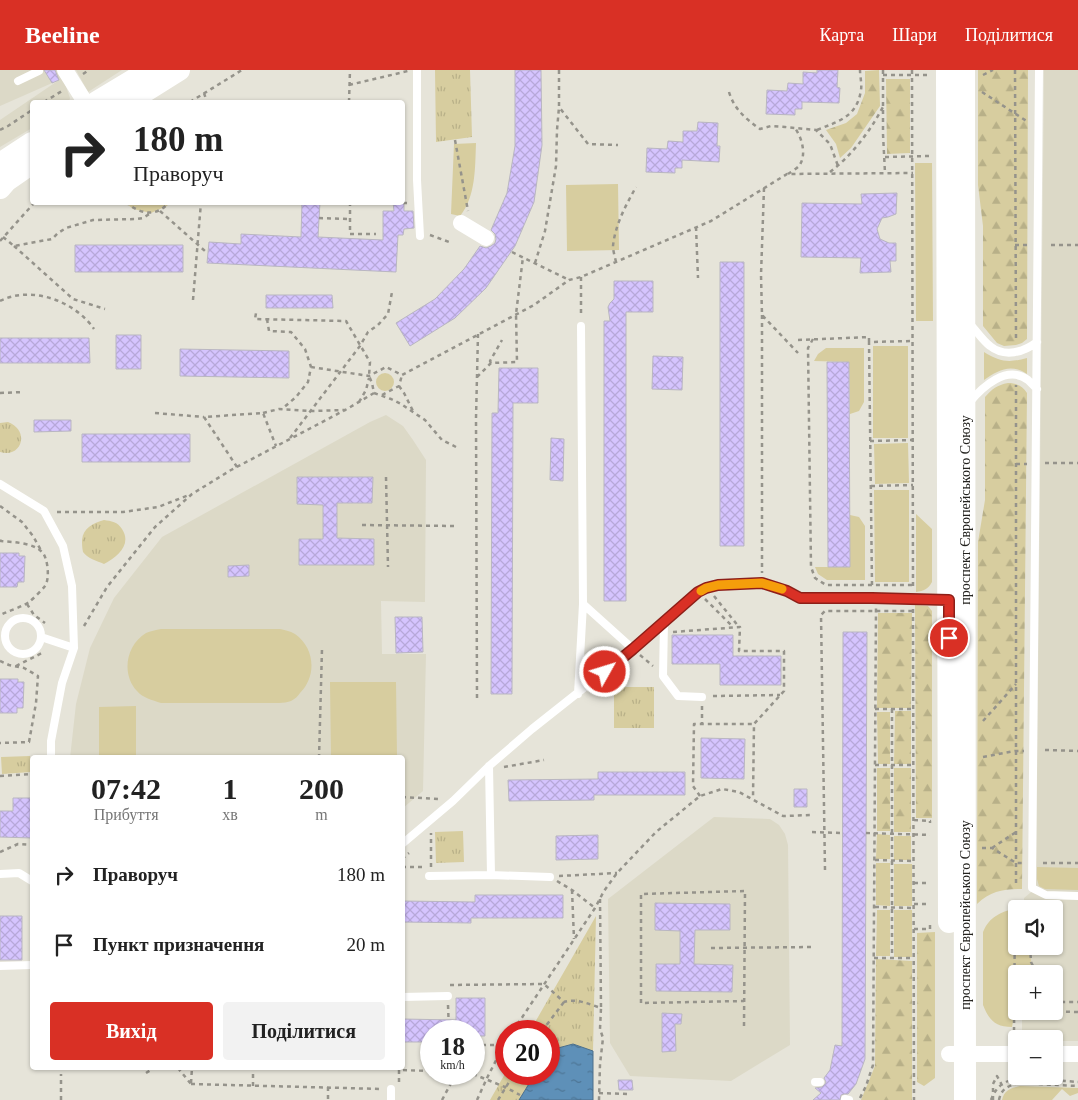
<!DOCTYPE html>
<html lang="uk">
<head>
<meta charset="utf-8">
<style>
	body { margin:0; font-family:"Times New Roman",serif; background:#f2f2f2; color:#222; height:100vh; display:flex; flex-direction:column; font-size:19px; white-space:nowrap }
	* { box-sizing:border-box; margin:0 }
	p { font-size:16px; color:#767676 }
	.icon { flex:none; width:28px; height:28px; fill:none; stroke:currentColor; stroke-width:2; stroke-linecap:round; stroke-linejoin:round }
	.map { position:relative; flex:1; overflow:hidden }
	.drawer { position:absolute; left:30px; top:685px; width:375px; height:315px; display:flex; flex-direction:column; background:#fff; border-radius:5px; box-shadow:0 1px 4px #0004 }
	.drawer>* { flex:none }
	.top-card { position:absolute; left:30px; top:30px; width:375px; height:105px; border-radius:5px; box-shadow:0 1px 4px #0004; background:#fff; color:#222; overflow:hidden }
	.tools { position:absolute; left:1008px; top:830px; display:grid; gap:10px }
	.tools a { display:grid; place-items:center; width:55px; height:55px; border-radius:5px; background:#fff; box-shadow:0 1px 4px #0004; font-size:25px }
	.speed { position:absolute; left:420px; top:950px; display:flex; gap:10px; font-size:25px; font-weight:700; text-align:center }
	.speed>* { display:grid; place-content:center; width:65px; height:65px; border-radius:50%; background:#fff; box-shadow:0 1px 4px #0004; line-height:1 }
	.speed small { font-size:12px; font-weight:400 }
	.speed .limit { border:8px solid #d22; background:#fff; color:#111 }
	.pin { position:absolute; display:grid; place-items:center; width:42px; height:42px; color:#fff; margin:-21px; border:2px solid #fff; border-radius:50%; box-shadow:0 1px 5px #0007 }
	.me { position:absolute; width:55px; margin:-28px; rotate:51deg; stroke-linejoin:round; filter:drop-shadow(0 0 4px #0008) }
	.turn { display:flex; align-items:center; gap:18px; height:105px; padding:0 20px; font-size:22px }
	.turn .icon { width:65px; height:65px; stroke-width:2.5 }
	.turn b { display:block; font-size:35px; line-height:42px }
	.eta { display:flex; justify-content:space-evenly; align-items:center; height:85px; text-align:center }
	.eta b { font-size:30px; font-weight:600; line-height:35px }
	.primary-button { display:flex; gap:10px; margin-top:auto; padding:10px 20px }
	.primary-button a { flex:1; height:58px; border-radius:5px; background:#d93025; color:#fff; font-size:20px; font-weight:600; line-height:58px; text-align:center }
	.primary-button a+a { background:#f2f2f2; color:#222 }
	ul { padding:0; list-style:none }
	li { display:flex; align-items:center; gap:15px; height:70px; padding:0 20px }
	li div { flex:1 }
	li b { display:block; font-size:19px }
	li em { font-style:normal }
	header { display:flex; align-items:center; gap:30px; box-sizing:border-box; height:70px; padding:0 25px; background:#d93025; color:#fff }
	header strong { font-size:24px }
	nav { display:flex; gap:28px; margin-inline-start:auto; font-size:18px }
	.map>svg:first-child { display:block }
	.built { fill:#dcd9c7 }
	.grass { fill:#d7cd9f }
	.forest { fill:url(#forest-firs) }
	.park { fill:url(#park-tufts) }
	.water { fill:url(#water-ripples); stroke:#4c6f8a }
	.building { fill:url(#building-cross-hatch); stroke:#b9b6c1 }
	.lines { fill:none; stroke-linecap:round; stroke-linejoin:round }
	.path { stroke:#95938b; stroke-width:2.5; stroke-dasharray:4 4; stroke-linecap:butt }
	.lane { stroke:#fff; stroke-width:8 }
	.street { stroke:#fff; stroke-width:16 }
	.secondary { stroke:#fff; stroke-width:22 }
	.route-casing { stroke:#8d1f18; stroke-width:12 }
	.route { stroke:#d93025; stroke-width:9 }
	.slow { stroke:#f59e0b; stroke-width:9 }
	.labels { text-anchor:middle; stroke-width:4; stroke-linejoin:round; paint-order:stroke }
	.street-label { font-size:14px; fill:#23221e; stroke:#fff }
</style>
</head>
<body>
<header>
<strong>Beeline</strong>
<nav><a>Карта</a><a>Шари</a><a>Поділитися</a></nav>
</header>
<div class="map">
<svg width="1078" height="1030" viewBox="0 0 1078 1030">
	<defs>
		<pattern id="forest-firs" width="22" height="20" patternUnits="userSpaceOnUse" patternTransform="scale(1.25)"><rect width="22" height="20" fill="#d7cd9f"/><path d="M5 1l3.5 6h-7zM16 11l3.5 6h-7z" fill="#b8b088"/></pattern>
		<pattern id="park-tufts" width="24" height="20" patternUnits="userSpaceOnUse" patternTransform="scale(1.25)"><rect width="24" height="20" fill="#d7cd9f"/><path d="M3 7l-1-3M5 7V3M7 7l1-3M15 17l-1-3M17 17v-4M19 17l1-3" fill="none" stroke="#b8b088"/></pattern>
		<pattern id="water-ripples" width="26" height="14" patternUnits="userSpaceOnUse" patternTransform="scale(1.25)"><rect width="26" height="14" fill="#5e90b8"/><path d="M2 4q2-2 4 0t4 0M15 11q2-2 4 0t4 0" fill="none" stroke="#4d7595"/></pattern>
		<pattern id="building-cross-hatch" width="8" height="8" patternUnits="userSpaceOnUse" patternTransform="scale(1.25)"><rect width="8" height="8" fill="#d5c4fe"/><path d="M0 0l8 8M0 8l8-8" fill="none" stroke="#b7a8d9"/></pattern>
	</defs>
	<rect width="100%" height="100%" fill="#e6e4d9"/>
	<path class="built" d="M0 0H58L63 8 70 28 69 32H32V58L0 77V50L59 10 0 36Z
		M76 0H122L88 22Z
		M1044 0H1078V971H1054V969H1022V941H1054V904H1023V876H1054V839H1024V828L1036 818Z
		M386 345 403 356 413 370 426 390 425 532 381 531 382 584H426L423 721 403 738 402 688H70L76 634 90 578 114 528 162 467 370 352Z
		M714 747 770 749 779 755 785 764 788 775 790 975 731 1011 630 1006 610 973 608 829Z"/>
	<path class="grass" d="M476 73C475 98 476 126 460 146L451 144 454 74Z
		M915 93H932L933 251H916Z
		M618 114 619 180 567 181 566 115Z
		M126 133H169L167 136 151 143 133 139Z
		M873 276H908V368H873Z
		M826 278H864V332L859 341 850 344 849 292 814 291 818 284Z
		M984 282C1000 292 1009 293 1027 288V304C1011 293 998 300 984 310Z
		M376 312a9 9 0 1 1 18 0a9 9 0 1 1-18 0Z
		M908 373 909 413 875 414 874 374Z
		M874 420H909V512H875Z
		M916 444 932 459V512C928 519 924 521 916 522Z
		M850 445 859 447 865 456V510H827L818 504 815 497H850Z
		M161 559H280C284 560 290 561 295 564 315 578 317 606 300 623 298 626 295 629 291 631 288 632 283 633 279 633H161C152 630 143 628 137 621 121 604 126 575 146 563 150 561 156 560 161 559Z
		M330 612H396L397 687H331Z
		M136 636V687H99V637Z
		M877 764 890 765V789H876Z
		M894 766H911V790H894Z
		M876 793H890V836L876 835Z
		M894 794H912V836H894Z
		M1037 797 1078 798V820L1045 819 1039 816 1037 809Z
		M1015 838 1016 839V876H1030L1031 892 1037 904H1016V941H1015L1012 957C995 957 989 950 983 935V862C990 846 1000 843 1015 838Z
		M877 840H890V886H876Z
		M894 840H912V887H894Z
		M1020 1016 1078 1018V1023L1070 1026 1062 1019 1052 1030H1002C1004 1020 1011 1018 1020 1016Z"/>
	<path class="forest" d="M879 0 880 36 851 78 840 88 836 74 826 60 846 53 857 44 865 23V1Z
		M978 0H1028L1027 269 1022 273 1016 275 1004 276 997 273 983 256V156L978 115Z
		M886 9H910V83L887 84Z
		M1008 313C1016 313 1023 316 1027 323L1022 819C1003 819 991 821 977 834L978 472 985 430V327C992 319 997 315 1008 313Z
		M915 535 928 536 932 541V748H916Z
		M878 543H912L911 638H877Z
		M895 641H911V694H894Z
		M877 642H890V694H878Z
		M877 698H890V761H877Z
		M894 698H911V762H894Z
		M935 862V1008L924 1016 917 1012V863Z
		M876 889 912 891V1030H861L875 996Z"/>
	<path class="park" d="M435 0H470L472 67 436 72Z
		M8 352C31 361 21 389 0 382V353Z
		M104 450C111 451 118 452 122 459 132 474 118 487 104 494 97 491 87 488 83 482 82 478 82 473 82 470 83 458 93 453 104 450Z
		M614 617H654V658H614Z
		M30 686 31 702 2 704 1 687Z
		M463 761 464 792 436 793 435 762Z
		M596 846 593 981 573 974 558 978 549 986V961H530Z
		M506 1002V1004H535L519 1030H490Z"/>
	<path class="water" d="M573 974 593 981V1030H519L535 1004H549V986L558 978Z"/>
	<path class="building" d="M44 0H55L59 10 52 13Z
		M515 0H541L542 75 534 132 515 176 486 218 455 248 410 276 396 253 435 229 464 199 480 176 486 178 491 176 495 173 496 169 495 164 491 160 507 123 515 76Z
		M817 0H838L837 17 840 18 839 33 802 32V39H795V45L766 44 767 20 787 21 788 13 803 14V2L817 3Z
		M698 52 718 53 717 76H720L719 92 682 90V98H675V103L646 102 647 78 667 79 668 71 683 72V61H697Z
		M897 123 896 144 888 147 882 148 877 159 880 169 889 173H896V191H890L891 202 860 203 861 188 801 187 802 133 862 134 861 124Z
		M302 132H320L318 167 383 170V141H394L393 132H404V141H413L414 158 404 159 403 165H398L396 202 207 193 209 172 241 174V164L301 167Z
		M75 175H183V202H75Z
		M720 192H744V476H720Z
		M614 211H653V242H626V531H604V251H610L608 237 610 233 614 229Z
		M266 225H332L333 238H266Z
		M116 265H141V299H116Z
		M0 268H89L90 293H0Z
		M180 279 289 281V308L180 306Z
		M653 286 683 287 682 320 652 319Z
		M827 292H849L850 497H828Z
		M499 298H538V333H513L512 624H491L492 343H498Z
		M34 350H71V361L34 362Z
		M82 364H190V392H82Z
		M551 368 564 369 563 411 550 410Z
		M297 407H373L372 433H337V468L374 469V495H299V469H323V435L297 434Z
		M0 483H19V486H25L24 512H18L17 517H0Z
		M249 495V506L228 507V496Z
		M395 547H422L423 582 396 583Z
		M843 562H867L865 989 856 1014 848 1024H844L841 1025 840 1030H813L821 1023 815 1018 822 1017 825 1014 826 1012 824 1008 830 1000 835 975 842 976Z
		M672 565H733V586H781V615H720V594H672Z
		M0 609H18V612H24L23 638H17V643H0Z
		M701 668 745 669 744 709 701 708Z
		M598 702H685V725H594V730L509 731 508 710 598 709Z
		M794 719H807V737H794Z
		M13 728H31L30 751H32V768L0 767V741H13Z
		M598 765V789L556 790V766Z
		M475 825H563V848H471V853L402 852V831L475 832Z
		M655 833 730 834V860H695L694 894 733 895 732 922 656 921V894H680V861L655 860Z
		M0 846H22V890H0Z
		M456 928H485V966H474V961H431V972H402V949L456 950Z
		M662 943 682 944 681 954H675L676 981 662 982Z
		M618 1010H632L633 1020H619Z"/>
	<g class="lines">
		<path class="path" d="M559 0V37L588 74 618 75
			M883 0V64L885 103
			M912 0 913 519
			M1015 0 1016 271
			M83 4 89 0
			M883 5H929
			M983 5 993 0
			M349 15 408 1
			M729 22C734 39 746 49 760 59L771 56 785 57 816 60 830 74 838 96
			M982 22 1028 52
			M204 23 207 32
			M44 32 62 21
			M190 32 242 0
			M349 32 350 0
			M0 60 8 56 32 40
			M817 60C839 51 857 47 861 20 862 14 860 6 860 0
			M455 70 468 141
			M885 87 930 86
			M830 102C852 85 869 63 883 37
			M788 104C791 102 796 99 799 96 807 85 802 68 795 58
			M764 118 761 205 762 245 798 283
			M126 132C139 144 157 148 169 132
			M350 132V164H376
			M350 133H393
			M395 133H409
			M160 141 205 181
			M319 148 350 149
			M696 157 698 208
			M430 165 449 172
			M3 167 14 176 52 169 58 163 66 158 93 150 137 149 143 148 151 143
			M0 171 35 132
			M1015 175H1029
			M1051 175H1078
			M14 176 73 229 105 239
			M512 182 569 210
			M616 192C615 187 613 181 613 176 615 155 626 135 636 117
			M535 193 545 161 556 96 557 60 559 37
			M581 207V247
			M193 230 201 132
			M0 231C31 215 75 231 94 259
			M762 245V503
			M267 249 269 261 291 262 305 279 311 297 308 312 296 327 282 339
			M813 269 808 278 811 497 815 508 826 515H913
			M798 270 869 267V272
			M491 293 490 291 502 270
			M311 297 369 306 386 297 402 305 534 235 569 210 581 207 711 151 787 104 913 103
			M477 307 491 293 517 292 516 244 523 187
			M399 316 404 323 413 341
			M0 323 23 322
			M374 323 391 329 401 334 425 350 442 370 456 377
			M382 325 399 316 402 305
			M359 332 366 320 369 308
			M155 343 204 347
			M263 343 279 339 310 341 346 340
			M290 368 360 276 368 262 378 255 388 244 392 222
			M870 371 913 370
			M1045 393H1078
			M1016 394H1027
			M237 397 204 347 263 343 276 376
			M386 407 388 497
			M871 416 913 415
			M0 436 22 452 33 466 42 482
			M57 442H123L158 437 189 425
			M362 455 457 456
			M0 470 1 471C13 472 34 473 42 482 48 488 50 509 45 516 42 520 33 529 29 532 24 536 6 542 0 545
			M872 515 869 272 913 271
			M714 526 739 557
			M705 529 733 557
			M27 534 34 545 45 553
			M913 539 914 1030
			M84 556 107 517 155 457 192 424 231 400 347 339 374 323 372 313 369 306 370 292 346 251 255 249 256 243
			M673 562 740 557 739 581H784V621L754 654 753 728
			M640 585 653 596
			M0 591 9 595 24 598 38 606 36 633 29 672 0 673
			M16 596 42 583
			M713 626 780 625
			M477 628 476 348 478 264
			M702 636V654
			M875 639H914
			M892 639V888
			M983 651 1016 614
			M1045 680 1078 681
			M983 687 1015 681H1024
			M319 688 322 579
			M875 695H914
			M504 697 544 690
			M0 706 32 704
			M700 726 693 716 694 654H754
			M402 727 439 729
			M914 750 930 751V753
			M812 762 841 763
			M866 763 930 765
			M982 778H992L1016 793H1022
			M992 778 1016 762
			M0 782 18 774 32 775
			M402 789 409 783
			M875 790 914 791
			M1043 793H1078
			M402 797H423
			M431 797V763
			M825 800 821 545 825 541H913
			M559 806 617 803
			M557 811 572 820 595 838
			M914 813H930
			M1016 813V315
			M572 820 574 869
			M600 829 601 938
			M914 834H930
			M875 837 914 838
			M1054 841 1060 837H1062
			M914 859H930V851
			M1030 876 1031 892 1037 904
			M711 878 814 877
			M874 888H914
			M450 915 544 914 564 932C577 928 588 934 601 938L600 959 603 968 600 994 599 1030
			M1054 928 1063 932H1078
			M448 935 449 961
			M1042 941 1078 942
			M744 956 745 821 641 824V933L744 931
			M513 961 595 838 604 821 617 803 656 762 700 726 722 719 739 722 783 746 812 745
			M542 961 564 932
			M1014 961 1015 838
			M474 975H504
			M178 998 191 1014
			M146 1003 154 998
			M473 1004 505 1017 520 1025
			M399 1012V1000L431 1001
			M191 1013 192 998
			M191 1014 382 1019
			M253 1016V998
			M328 1017V1030
			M599 1023 630 1024
			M860 1028 866 1016 873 995 876 537
			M61 1030V1004
			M442 1030 456 1004
			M477 1030 487 1008 506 971
			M498 1030 514 1004
			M991 1030C994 1022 998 1016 1006 1012 1017 1006 1063 1011 1078 1012
			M993 1030V1014L997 1006 1004 1019
			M999 1030C1001 1019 1008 1016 1018 1013L1078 1016"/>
		<path class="lane" d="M417 0V110L420 166
			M1039 0 1032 818 1046 825 1078 826
			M18 11 39 1
			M969 253C976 260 982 270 990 276 1005 288 1024 282 1037 272
			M581 256 583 534 633 579
			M969 333C982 317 1007 294 1028 310 1031 313 1034 316 1037 319
			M0 414 44 441 63 476 72 516 74 578 62 613 51 671V688
			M5 566a18 18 0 1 1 36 0a18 18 0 1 1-36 0Z
			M664 552 663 606 678 626 702 627
			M41 567 74 578
			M578 624 583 534
			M489 696 491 805
			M402 774 453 731 489 696 532 659 633 579 698 522 706 518 718 515 762 513 787 521 801 528H872L946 529
			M0 804 19 803 32 811
			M429 806 491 805 550 807
			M0 896 32 895
			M402 927 448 926
			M815 1012H820
			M845 1029 849 1030
			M391 1030V1019"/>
		<path class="street" d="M65 0 85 32
			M461 153 486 168
			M949 984H1016
			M1054 984H1078"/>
		<path class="secondary" d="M947 0 949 852
			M964 0 965 1030
			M97 32 150 0
			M128 32 179 0
			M0 94 32 73
			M0 118 6 111 32 93"/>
	</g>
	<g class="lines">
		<defs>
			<path id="route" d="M605 602 633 579 698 522 706 518 718 515 762 513 787 521 800 528H872L949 530V568"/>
		</defs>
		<use href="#route" class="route-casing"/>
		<use href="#route" class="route"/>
		<path class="slow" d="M701 521 706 518 718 515 762 513 782 519"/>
	</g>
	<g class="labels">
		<g class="street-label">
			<text transform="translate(965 440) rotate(-90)" y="5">проспект Європейського Союзу</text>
			<text transform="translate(965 845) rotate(-90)" y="5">проспект Європейського Союзу</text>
		</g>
	</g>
</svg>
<div class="tools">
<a><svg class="icon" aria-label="sound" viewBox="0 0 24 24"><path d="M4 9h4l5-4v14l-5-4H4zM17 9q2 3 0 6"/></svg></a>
<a>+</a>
<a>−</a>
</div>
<div class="speed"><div>18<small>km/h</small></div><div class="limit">20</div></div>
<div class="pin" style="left:949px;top:568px;background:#d93025"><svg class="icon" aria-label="arrive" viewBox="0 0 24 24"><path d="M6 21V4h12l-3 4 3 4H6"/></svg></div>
<svg class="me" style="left:605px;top:602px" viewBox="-20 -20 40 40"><circle r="17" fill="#d93025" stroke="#fff" stroke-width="3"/><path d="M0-11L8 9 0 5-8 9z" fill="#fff"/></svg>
<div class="top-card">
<div class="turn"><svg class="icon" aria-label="right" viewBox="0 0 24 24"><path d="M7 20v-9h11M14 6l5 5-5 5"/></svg><div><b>180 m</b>Праворуч</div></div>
</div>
<section class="drawer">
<div class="eta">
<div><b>07:42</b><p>Прибуття</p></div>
<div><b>1</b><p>хв</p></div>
<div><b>200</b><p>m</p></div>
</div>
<ul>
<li><svg class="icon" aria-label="right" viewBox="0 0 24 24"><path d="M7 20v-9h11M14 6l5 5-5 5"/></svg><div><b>Праворуч</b></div><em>180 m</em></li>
<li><svg class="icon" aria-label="arrive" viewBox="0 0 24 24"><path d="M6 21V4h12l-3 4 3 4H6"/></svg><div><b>Пункт призначення</b></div><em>20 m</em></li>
</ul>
<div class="primary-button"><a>Вихід</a><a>Поділитися</a></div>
</section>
</div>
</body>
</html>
